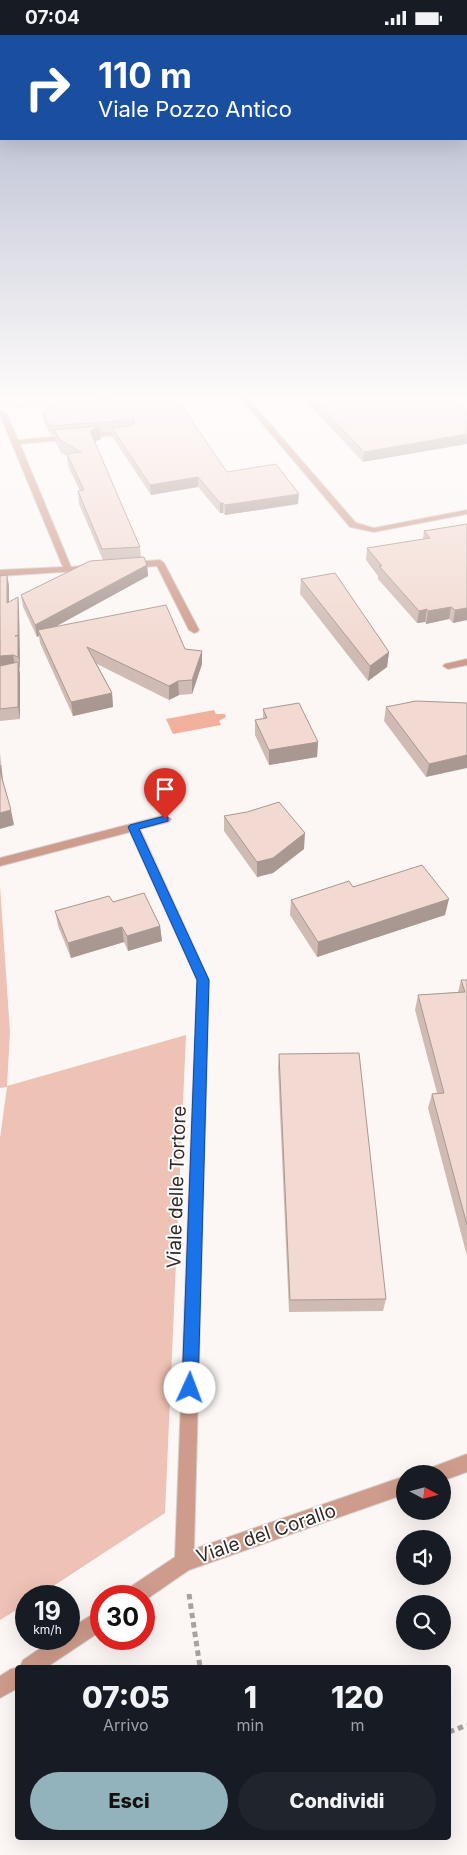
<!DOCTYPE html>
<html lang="it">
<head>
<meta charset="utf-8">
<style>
	body { margin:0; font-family:Inter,sans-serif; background:#20242c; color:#f1f3f6; height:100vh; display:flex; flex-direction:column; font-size:19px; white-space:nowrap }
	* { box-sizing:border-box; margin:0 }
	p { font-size:16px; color:#9ea1a6 }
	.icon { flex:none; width:28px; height:28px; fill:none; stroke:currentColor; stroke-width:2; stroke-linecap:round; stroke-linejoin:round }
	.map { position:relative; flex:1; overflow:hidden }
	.panel { position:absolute; left:15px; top:1630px; width:436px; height:175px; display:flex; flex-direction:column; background:#171b24; border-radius:5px; box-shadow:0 5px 20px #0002 }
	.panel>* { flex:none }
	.banner { position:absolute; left:0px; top:0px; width:468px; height:105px; box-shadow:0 5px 20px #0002; background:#1a4fa0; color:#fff; overflow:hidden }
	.needle { width:32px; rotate:97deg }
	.fabs { position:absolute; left:396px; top:1430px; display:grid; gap:10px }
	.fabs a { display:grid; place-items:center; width:55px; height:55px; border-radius:50%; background:#171b24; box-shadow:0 5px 20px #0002; font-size:25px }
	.speed { position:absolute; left:15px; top:1550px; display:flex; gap:10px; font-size:25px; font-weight:700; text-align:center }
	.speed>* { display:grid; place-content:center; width:65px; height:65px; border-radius:50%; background:#171b24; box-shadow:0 5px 20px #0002; line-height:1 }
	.speed small { font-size:12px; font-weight:400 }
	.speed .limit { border:8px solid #d22; background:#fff; color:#111 }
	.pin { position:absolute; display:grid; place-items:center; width:42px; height:42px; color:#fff; margin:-51px -21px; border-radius:50% 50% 50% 0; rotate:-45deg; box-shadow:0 0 5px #0007 }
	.pin .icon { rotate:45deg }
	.me { position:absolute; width:55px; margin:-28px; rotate:2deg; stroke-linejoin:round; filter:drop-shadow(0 0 4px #0008) }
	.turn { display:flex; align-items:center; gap:18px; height:105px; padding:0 15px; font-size:22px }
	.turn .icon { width:65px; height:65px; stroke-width:2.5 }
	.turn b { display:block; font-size:35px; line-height:42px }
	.eta { display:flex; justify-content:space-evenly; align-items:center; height:85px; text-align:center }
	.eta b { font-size:30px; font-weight:800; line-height:35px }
	.action { display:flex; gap:10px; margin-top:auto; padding:10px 15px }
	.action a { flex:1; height:58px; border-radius:30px; background:#93b3bc; color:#111; font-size:20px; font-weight:800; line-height:58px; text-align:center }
	.action a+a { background:#20242c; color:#f1f3f6 }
	.status { display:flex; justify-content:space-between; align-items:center; height:35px; padding:0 25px; background:#171b24; direction:ltr }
	.status svg { height:14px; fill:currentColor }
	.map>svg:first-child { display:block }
	.green { fill:#eec2b4 }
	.water { fill:#f2b19c }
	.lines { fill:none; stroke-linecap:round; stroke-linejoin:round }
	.minor-casing { stroke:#d8d2d0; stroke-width:2 }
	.path { stroke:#a8a19f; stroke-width:5; stroke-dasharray:5.5 4; stroke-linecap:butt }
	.minor { fill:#ce9c8c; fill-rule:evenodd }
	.wall { fill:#d0bbb4 }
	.shaded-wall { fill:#a99892 }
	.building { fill:#f2d9d1; stroke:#a99892 }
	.route { fill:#1a73e8; stroke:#114b97 }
	.labels { text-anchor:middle; stroke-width:4; stroke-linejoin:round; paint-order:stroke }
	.near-street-label { font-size:19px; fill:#322926; stroke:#fff }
</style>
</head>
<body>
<div class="status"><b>07:04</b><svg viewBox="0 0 49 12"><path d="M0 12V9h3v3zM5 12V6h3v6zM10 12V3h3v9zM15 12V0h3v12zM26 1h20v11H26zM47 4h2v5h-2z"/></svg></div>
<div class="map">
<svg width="467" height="1820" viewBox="0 0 467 1820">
	<rect width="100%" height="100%" fill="#fcf7f5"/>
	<path class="green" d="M0 360H153V363L17 373 0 370Z
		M0 851 10 997 7 1051 186 1000 165 1478 38 1561H26V1569L0 1585V1103L7 1052 0 1053Z"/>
	<path class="water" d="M214 675 216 679H225L226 682 219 686 221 690 173 699 166 684Z"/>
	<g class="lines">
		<defs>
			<path id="minor" d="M238 360H245L356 488 374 493 467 475V479L374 497 350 492Z
				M0 375 7 379 18 405 128 395 131 397 128 399 20 409 71 532 90 530 94 533 93 535 0 541V535L63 532 0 380Z
				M160 525 164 528 199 595 197 597 194 598 189 595 157 531 130 533 126 530 130 527Z
				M467 624V630L448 634 443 631 445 629Z
				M165 780 171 784 169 787 140 794 209 945 194 1514 405 1441V1459L189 1535 144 1566V1561H124L127 1554 175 1522 197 945 130 797 0 831V823Z
				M467 1419V1437L442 1446V1439H427L430 1433Z
				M101 1574V1596L47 1632H18V1653L0 1663V1641L11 1634 20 1632 23 1625 54 1604H69V1594Z"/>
		</defs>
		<use href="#minor" class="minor-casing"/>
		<path class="path" d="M189 1559 200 1632
			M449 1697 467 1690"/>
		<use href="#minor" class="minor"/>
	</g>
	<path class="wall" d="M142 360 227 437 298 469 225 480 223 478H220L198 452 151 460 113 403 112 396 100 397 101 404 95 407 140 512 141 523 147 530 148 541 57 591 185 614 202 616V629L192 659 179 660 169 665 97 629 112 658 113 672 73 681 40 608 39 601 37 602 23 572 21 560 103 525 79 469 78 456H80L68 431 67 421 61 418 56 408 55 400H51L43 386 42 377 46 376V372Z
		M300 360H449L363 427Z
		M467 489V585L453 588 449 584 426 589 425 587 417 588 378 544V541L366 525 367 513 423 504 424 496Z
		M7 540 9 551V567L18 562 19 574 20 634 19 633 20 639V684L0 686V541Z
		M301 544 389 617 387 632 368 646 300 559Z
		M467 668 426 742 384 686 386 672Z
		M263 674 318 707 317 722 269 730 255 700V685L263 683Z
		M224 781 304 814 273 838 257 842 224 796Z
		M353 852 445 880 317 922 290 880 291 865Z
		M113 867 160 891 162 906 128 916 124 907 71 923 58 891 55 876Z
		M461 945H467V1221L428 1073 432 1059 437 1058 415 975 418 960 458 957Z
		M279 1019 386 1264 383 1276 289 1277 278 1033Z"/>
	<path class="shaded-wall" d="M99 391 101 404 92 408 90 396Z
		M467 399V409L363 427 364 417Z
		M198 442V452L151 460 150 450Z
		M299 459 298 469 225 480V470Z
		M220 468H223V478H220Z
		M147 530 148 541 40 600 38 595 39 601 37 602 35 590Z
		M7 540 9 551V579L7 568Z
		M18 562 19 574 20 634 17 613Z
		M451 572 449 584 426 589 428 576Z
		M467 573V585L453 588 455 575Z
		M427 574 425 587 417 588 419 576Z
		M202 616V629L192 659V645Z
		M389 617 387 632 368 646 370 631Z
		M13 620 15 631 0 633V621Z
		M18 627 20 639V684L18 672Z
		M178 646 179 660 169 665V651Z
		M112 658 113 672 73 681 71 667Z
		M318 707 317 722 269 730V715Z
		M0 718 4 755 1 740Z
		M467 720V733L426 742 429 729Z
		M11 775 14 790 0 794V778Z
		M305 798 304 814 273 838 257 842V827Z
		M449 864 445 880 317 922 318 907Z
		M160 891 162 906 128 916 127 901Z
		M122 892 124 907 71 923 68 908Z"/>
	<path class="building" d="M142 360H174L227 437 276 429 299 459 225 470 223 468H220L198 442 150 450 112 393 131 391 134 389V385L50 391 42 377 48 376 46 372Z
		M310 360H449L467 374V399L364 417Z
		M99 391 90 396 140 512 102 514 78 456 84 455 67 419 81 417 60 405 54 395Z
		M467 489V573L455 575 451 572 428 576 427 574 419 576 379 531H382L367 513 430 503 424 496Z
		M144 522 147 530 35 590 21 560 90 526Z
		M335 538 389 617 370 631 301 544Z
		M7 540V568L18 562V600L15 601H18V622L13 620 0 621V541Z
		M166 570 185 614 202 616 192 645 178 646 169 651 87 612 112 658 71 667 38 595Z
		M18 627V672L0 674V631Z
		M416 666 467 668V720L429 729 386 672Z
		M299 668 318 707 269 715 255 685 267 683 263 674Z
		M0 730 1 740 11 775 0 778Z
		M279 767 305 798 273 823 257 827 224 781 247 777Z
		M422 830 449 864 318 907 291 865 349 846 353 852Z
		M144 858 160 891 127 901 122 892 68 908 55 876 109 861 113 867Z
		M461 945H467V1190L432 1059 444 1058 418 960 465 957Z
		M359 1018 386 1264 290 1265 279 1019Z"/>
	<linearGradient id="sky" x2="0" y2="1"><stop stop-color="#acb3ca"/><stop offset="0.59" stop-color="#fefbfa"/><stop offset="1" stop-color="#fefbfa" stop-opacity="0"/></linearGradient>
	<rect width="467" height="615" fill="url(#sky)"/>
	<path class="route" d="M165 781 168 782V786L139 794 209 945 198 1353 195 1358 190 1360 184 1358 182 1353 197 945 128 792 130 790Z"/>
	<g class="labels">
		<g class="near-street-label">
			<text transform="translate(176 1152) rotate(-88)" y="7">Viale delle Tortore</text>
			<text transform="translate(266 1498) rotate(-19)" y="7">Viale del Corallo</text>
		</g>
	</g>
</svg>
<div class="fabs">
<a><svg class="needle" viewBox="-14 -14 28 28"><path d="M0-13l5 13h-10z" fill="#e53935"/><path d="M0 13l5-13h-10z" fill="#9ea1a6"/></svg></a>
<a><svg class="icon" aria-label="sound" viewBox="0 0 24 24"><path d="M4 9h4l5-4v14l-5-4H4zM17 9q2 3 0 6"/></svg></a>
<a><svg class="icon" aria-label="search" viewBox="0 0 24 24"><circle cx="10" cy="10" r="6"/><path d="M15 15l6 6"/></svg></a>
</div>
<div class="speed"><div>19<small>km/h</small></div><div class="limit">30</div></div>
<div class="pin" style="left:165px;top:784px;background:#d93025"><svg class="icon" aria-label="arrive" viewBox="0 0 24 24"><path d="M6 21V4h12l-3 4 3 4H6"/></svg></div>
<svg class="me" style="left:190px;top:1353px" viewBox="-20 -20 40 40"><circle r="19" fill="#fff"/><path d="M0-13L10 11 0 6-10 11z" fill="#1a73e8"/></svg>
<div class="banner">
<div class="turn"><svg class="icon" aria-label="right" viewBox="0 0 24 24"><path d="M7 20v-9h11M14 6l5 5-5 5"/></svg><div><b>110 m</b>Viale Pozzo Antico</div></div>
</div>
<section class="panel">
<div class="eta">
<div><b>07:05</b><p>Arrivo</p></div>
<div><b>1</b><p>min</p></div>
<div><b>120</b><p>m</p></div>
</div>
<div class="action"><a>Esci</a><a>Condividi</a></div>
</section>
</div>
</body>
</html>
